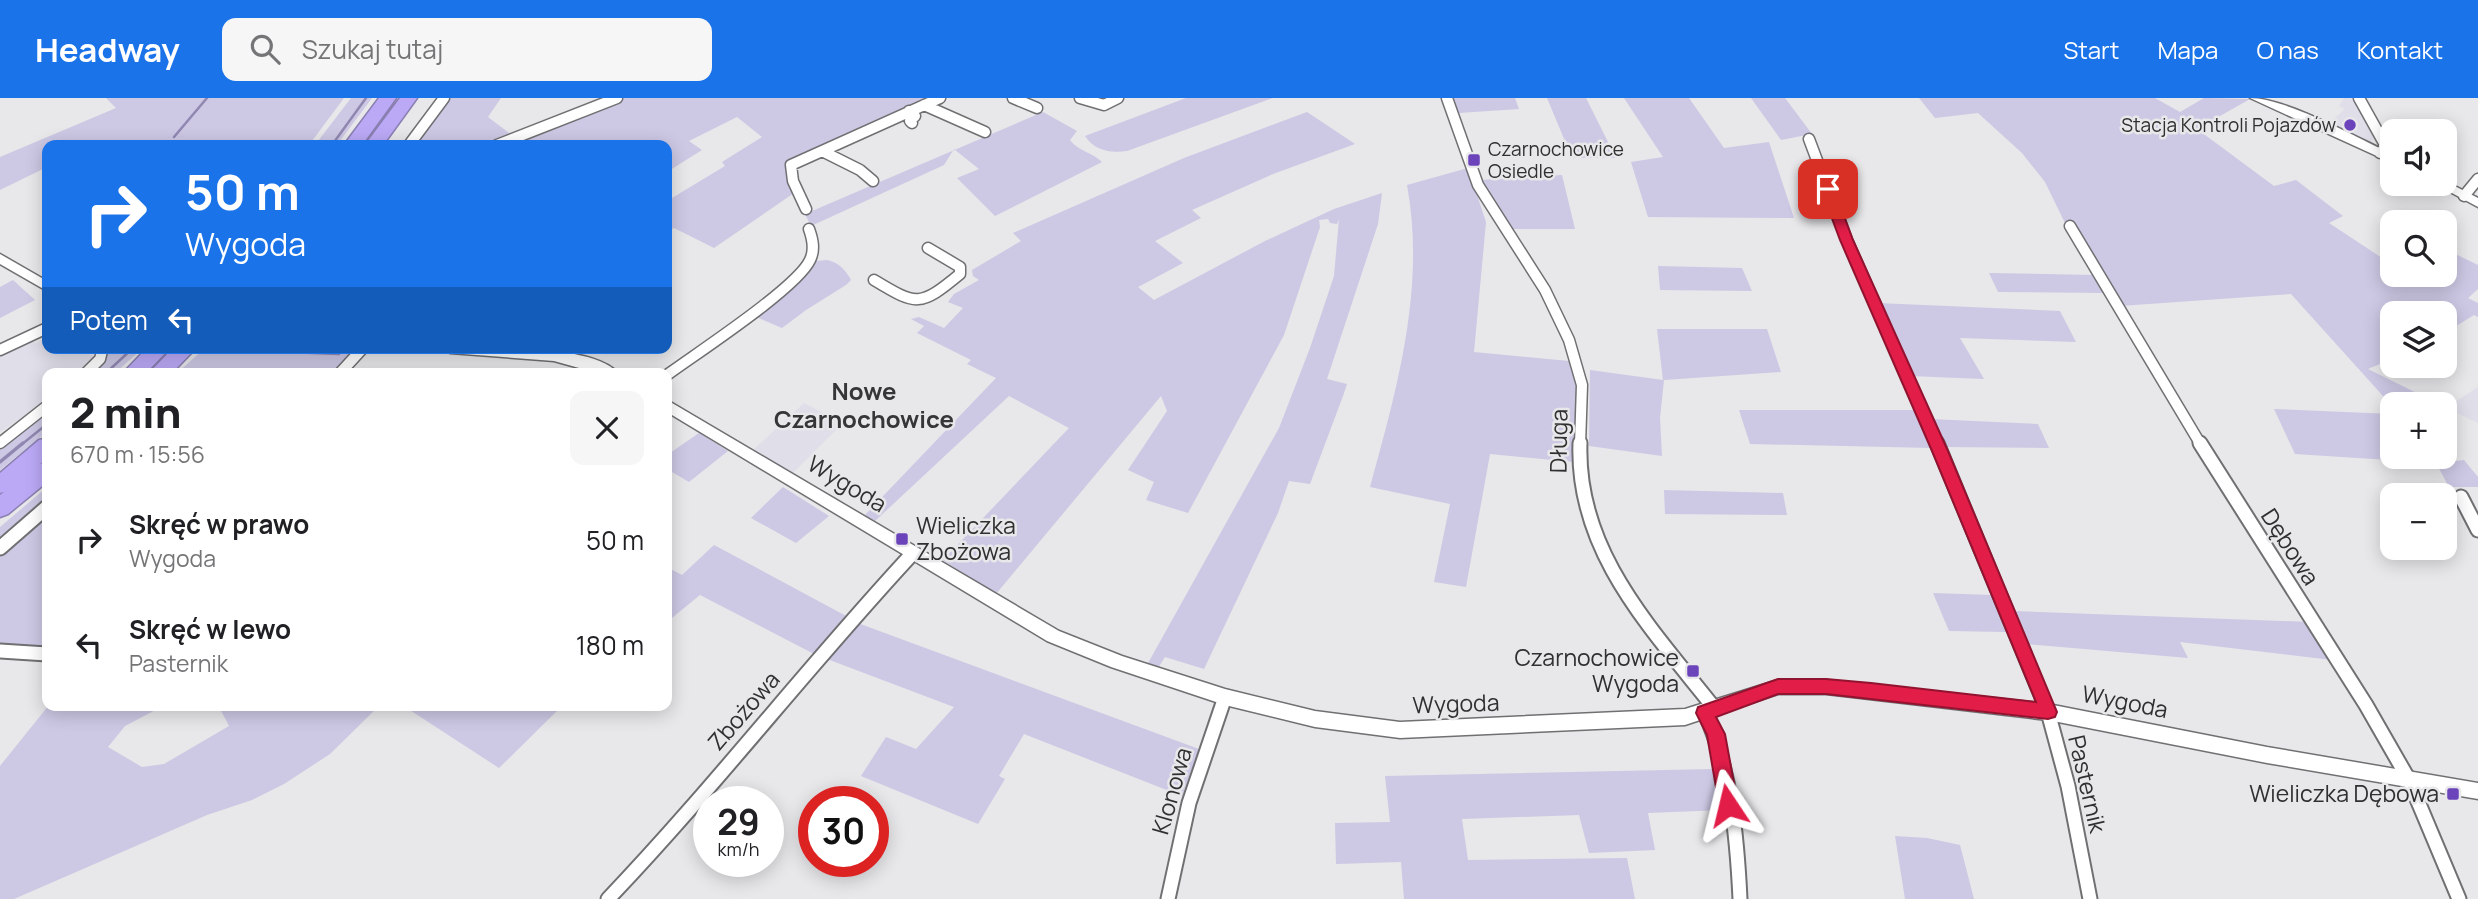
<!DOCTYPE html>
<html lang="pl">
<head>
<meta charset="utf-8">
<style>
	body { margin:0; font-family:Manrope,sans-serif; background:#f6f6f6; color:#202124; height:100vh; display:flex; flex-direction:column; font-size:26px; white-space:nowrap }
	* { box-sizing:border-box; margin:0 }
	p { font-size:23px; color:#757577 }
	.icon { flex:none; width:38px; height:38px; fill:none; stroke:currentColor; stroke-width:2; stroke-linecap:round; stroke-linejoin:round }
	.map { position:relative; flex:1; overflow:hidden }
	.side { position:absolute; left:42px; top:270px; width:630px; height:343px; display:flex; flex-direction:column; background:#fff; border-radius:14px; box-shadow:0 4px 18px #0003 }
	.side>* { flex:none }
	.hud { position:absolute; left:42px; top:42px; width:630px; height:214px; border-radius:14px; box-shadow:0 4px 18px #0003; background:#1a73e8; color:#fff; overflow:hidden }
	.controls { position:absolute; left:2380px; top:21px; display:grid; gap:14px }
	.controls a { display:grid; place-items:center; width:77px; height:77px; border-radius:14px; background:#fff; box-shadow:0 4px 18px #0003; font-size:35px }
	.speed { position:absolute; left:693px; top:688px; display:flex; gap:14px; font-size:35px; font-weight:700; text-align:center }
	.speed>* { display:grid; place-content:center; width:91px; height:91px; border-radius:50%; background:#fff; box-shadow:0 4px 18px #0003; line-height:1 }
	.speed small { font-size:18px; font-weight:400 }
	.speed .limit { border:10px solid #d22; background:#fff; color:#111 }
	.pin { position:absolute; display:grid; place-items:center; width:60px; height:60px; color:#fff; margin:-30px; border-radius:14px; box-shadow:0 4px 10px #0006 }
	.me { position:absolute; width:77px; margin:-38px; rotate:350deg; stroke-linejoin:round; filter:drop-shadow(0 0 5px #0008) }
	.turn { display:flex; align-items:center; gap:24px; height:147px; padding:0 28px; font-size:32px }
	.turn .icon { width:91px; height:91px; stroke-width:2.5 }
	.turn b { display:block; font-size:49px; line-height:60px }
	.then { display:flex; align-items:center; height:66px; padding:0 28px; background:#0003; gap:14px; font-size:26px }
	.round { display:grid; place-items:center; flex:none; width:74px; height:74px; border-radius:14px; background:#f6f6f6 }
	.head { display:flex; align-items:center; justify-content:space-between; height:119px; padding:0 28px }
	h1 { font-size:42px; font-weight:800; line-height:52px }
	ul { padding:0; list-style:none }
	li { display:flex; align-items:center; gap:21px; height:105px; padding:0 28px }
	li div { flex:1 }
	li b { display:block; font-size:26px }
	li em { font-style:normal }
	header { display:flex; align-items:center; gap:42px; box-sizing:border-box; height:98px; padding:0 35px; background:#1a73e8; color:#fff }
	header strong { font-size:33px }
	nav { display:flex; gap:38px; margin-inline-start:auto; font-size:24px }
	.search { width:490px; height:63px; background:#f6f6f6; display:flex; align-items:center; gap:18px; box-sizing:border-box; padding:0 24px; border-radius:14px; color:#757577; font-size:26px }
	.map>svg:first-child { display:block }
	.built { fill:#e0dee9 }
	.green { fill:#cdc8e4 }
	.lines { fill:none; stroke-linecap:round; stroke-linejoin:round }
	.stream-far1 { stroke:#9188b2; stroke-width:2.5 }
	.stream { stroke:#9188b2; stroke-width:3.5 }
	.minor-far1-casing { stroke:#707073; stroke-width:13 }
	.minor-casing { stroke:#707073; stroke-width:17 }
	.tertiary-casing { stroke:#707073; stroke-width:3 }
	.motorway-casing { stroke:#8a7fb1; stroke-width:3 }
	.minor-far1 { stroke:#fff; stroke-width:10 }
	.minor { stroke:#fff; stroke-width:13 }
	.tertiary { fill:#fff; fill-rule:evenodd }
	.motorway { fill:#bba9f6; fill-rule:evenodd }
	.route { fill:#e11d48; stroke:#92132f; stroke-width:2 }
	.poi-dot { fill:#6b43bb; stroke:#e8e7ea; stroke-width:2.5 }
	.labels { text-anchor:middle; stroke-width:5; stroke-linejoin:round; paint-order:stroke }
	.far-poi-label { font-size:19px; fill:#303031; stroke:#e8e7ea; text-anchor:end }
	.street-label { font-size:23px; fill:#303031; stroke:#e8e7ea }
	.poi-label { font-size:23px; fill:#303031; stroke:#e8e7ea; text-anchor:end }
	.neighbourhood-label { font-size:24px; font-weight:bold; fill:#363638; stroke:#e8e7ea }
</style>
</head>
<body>
<header>
<strong>Headway</strong>
<div class="search"><svg class="icon" aria-label="search" viewBox="0 0 24 24"><circle cx="10" cy="10" r="6"/><path d="M15 15l6 6"/></svg>Szukaj tutaj</div>
<nav><a>Start</a><a>Mapa</a><a>O nas</a><a>Kontakt</a></nav>
</header>
<div class="map">
<svg width="2478" height="801" viewBox="0 0 2478 801">
	<rect width="100%" height="100%" fill="#e8e7ea"/>
	<path class="built" d="M2344 0 2356 1 2377 39 2369 44 2329 25 2345 11 2339 8Z
		M47 239V250H76L94 259 79 275H47V303L0 334V257L18 248 31 243 36 245Z
		M2478 289V325L2446 310Z
		M804 305 843 325 793 375 753 352Z"/>
	<path class="green" d="M106 0H344L309 47H47V69L0 92V59L116 10Z
		M351 0H372L337 47H315Z
		M446 0H501L488 19 513 38 490 47H412Z
		M620 0H934L790 64 794 95 714 150 674 130 667 134V103L725 68 722 64 762 39 737 19 689 43 702 52 667 74V47H502Z
		M1186 0H1273L1127 53C1110 55 1095 53 1085 38Z
		M1452 0H1515L1519 11 1459 15Z
		M1547 0H1586L1616 60H1572Z
		M1624 0H1689L1724 50 1769 44 1794 120 1648 119 1631 64 1663 59Z
		M1751 0H1785L1812 36 1781 42Z
		M1919 0H2155L2180 14 2204 0 2250 1 2197 31 2274 88 2296 82 2343 118 2329 125 2382 160 2392 153V177H2445V151L2478 167V191L2468 200 2478 205V219L2474 217 2445 235V215H2392V261L2368 271 2439 306 2392 308 2291 196 2120 208 2066 127 2045 84 2022 55 1978 15 1935 20Z
		M1043 14 1077 33 1070 42C1079 54 1092 54 1102 64L995 118 957 80 979 71 954 51 944 67 811 128 805 116Z
		M1307 14 1355 46 1273 76 1192 112 1201 120 1155 143 1183 165 1138 189 1154 202 1265 143 1334 111 1382 95 1378 126 1327 281 1347 286 1343 298 1310 386 1289 383 1278 415 1204 571 1165 559 1158 570 1147 567 1279 330 1310 250 1334 178 1339 121 1337 126 1330 125 1328 121 1319 122 1320 129 1284 237 1188 415 1146 402 1154 384 1128 372 1167 313 1161 298 996 496 943 462 1069 330 1009 298 875 423 865 417 996 280 967 266 971 262 917 235 924 228 911 221 919 219 944 230 963 210 948 204 954 196 979 182 973 178 972 172 1021 143 1013 135 1184 60Z
		M1468 70 1486 124 1474 254 1569 263 1579 298 1573 364 1490 356 1466 489 1434 484 1450 406 1370 389C1397 291 1426 189 1407 87Z
		M1562 77 1575 131H1512L1481 82Z
		M827 162C839 165 845 171 851 182L846 187 806 212 782 230 754 218 794 185 816 163Z
		M1658 168 1742 170 1752 193 1660 192Z
		M1989 175 2095 177 2104 195 1998 194Z
		M13 182 35 202 0 220V189Z
		M1877 205 2060 213 2076 244 1960 240 1984 281 1910 278Z
		M1657 231H1767L1781 274 1664 282 1660 320 1662 358 1589 348 1590 272 1663 282Z
		M109 250H143L115 275H90L108 255Z
		M205 250H352L353 257 335 275H177Z
		M2274 311 2392 316V359H2445V353L2456 363 2464 362 2478 379V389H2449L2436 365 2295 356Z
		M47 312V334L0 372V348Z
		M1739 312H1917L1933 350 1750 346Z
		M1930 321 2038 326 2049 350 1943 349Z
		M699 335 728 353 689 384 667 371V357Z
		M47 389V405L0 445V429Z
		M783 389 829 418 796 445 751 420Z
		M1664 392 1783 395 1787 417 1665 416Z
		M47 414V551L0 547V454Z
		M714 447 848 519 816 557 700 497 667 524V469L682 477Z
		M1933 495 1991 497 2006 534 1949 533Z
		M2012 513 2310 524 2332 562 2180 544 2188 560 2025 546Z
		M855 524 1199 651 1182 698 1024 636 999 678 1005 681 978 726 861 678 886 639 916 651 954 609 827 561Z
		M49 607H165L125 628 108 649 142 669 164 666 229 628 218 607H380L330 656 284 686 252 702 207 717 14 801H0V668Z
		M402 607H563L499 670Z
		M1714 671 1722 712 1648 715 1655 752 1589 755 1579 717 1462 721 1468 762 1627 760 1635 801H1404L1401 764 1336 766 1335 725 1390 724 1385 678Z
		M1895 738 1927 740 1960 747 1974 801H1905Z"/>
	<g class="lines">
		<path class="stream-far1" d="M174 39 207 0
			M332 47 366 0
			M207 251 339 256
			M106 275 133 250
			M21 347 47 326"/>
		<path class="stream" d="M0 364 23 345"/>
		<defs>
			<path id="minor-far1" d="M1013 0 1037 10
				M1080 0 1104 7 1118 0
				M1447 0 1478 87 1545 192 1569 242 1582 287 1580 347
				M2359 0 2384 45V51L2380 55
				M924 7 985 34
				M909 13 915 18 910 23 912 25
				M1809 41 1847 142 1937 347
				M409 47 444 0
				M497 47 617 0
				M822 53 860 72 873 83
				M2464 98 2478 81
				M806 111 793 83 791 67 940 0
				M2070 128 2201 347
				M874 182C917 208 920 209 960 176V169L928 150
				M0 252 47 230
				M86 275 100 261 102 253 98 250
				M340 275 363 250
				M667 277C697 255 797 190 810 162 815 152 813 142 809 131
				M0 345 47 308"/>
			<path id="minor" d="M1580 345C1576 454 1652 531 1715 611
				M1937 345 2048 614 2068 688 2090 801
				M2200 345 2366 607 2409 682 2459 801
				M2461 399 2478 432
				M0 450 47 409
				M0 553 47 556
				M1705 615C1731 673 1737 738 1740 801
				M608 801C714 690 808 568 913 455
				M1168 801 1189 705 1225 599"/>
			<path id="tertiary" d="M2250 0C2286 0 2358 40 2392 56V65Z
				M2445 83 2478 100V109L2435 86H2445Z
				M0 156 47 183V193L0 166Z
				M443 250C482 250 592 245 618 275H597L554 263 450 255Z
				M667 302 1059 533 1122 558 1225 591 1315 613 1400 624 1685 611 1778 582H1826L2048 606 2267 649 2478 685V701L2267 665 2048 622 1826 596H1778L1685 627 1400 640 1315 629 1225 607 1111 569 1047 543 667 314Z"/>
			<path id="motorway" d="M379 0H396L362 47H344Z
				M400 0H417L383 47H365Z
				M147 250H170L146 275H123Z
				M173 250H196L172 275H149Z
				M47 340V360L40 366 47 364V384L8 416 0 419V397L4 394 0 395V375L39 342Z"/>
		</defs>
		<use href="#minor-far1" class="minor-far1-casing"/>
		<use href="#minor" class="minor-casing"/>
		<use href="#tertiary" class="tertiary-casing"/>
		<use href="#motorway" class="motorway-casing"/>
		<use href="#minor-far1" class="minor-far1"/>
		<use href="#minor" class="minor"/>
		<use href="#tertiary" class="tertiary"/>
		<use href="#motorway" class="motorway"/>
	</g>
	<path class="route" d="M1828 87 1834 91 1853 142 1948 353 2057 614 2055 619 2048 621 1826 596H1778L1716 619 1725 636 1738 707 1735 713 1728 716 1722 713 1719 707 1707 637 1696 615 1698 609 1778 581H1826L1871 585 2036 604 1932 353 1840 142 1821 91Z"/>
	<g class="poi-dot">
		<circle cx="2350" cy="27" r="7"/>
		<rect x="1467" y="55" width="14" height="14" rx="3.5"/>
		<rect x="895" y="434" width="14" height="14" rx="3.5"/>
		<rect x="1686" y="566" width="14" height="14" rx="3.5"/>
		<rect x="2446" y="689" width="14" height="14" rx="3.5"/>
	</g>
	<g class="labels">
		<g class="far-poi-label">
			<text x="2336" y="34">Stacja Kontroli Pojazdów</text>
			<text x="1488" y="58" text-anchor="start">Czarnochowice<tspan x="1488" dy="22">Osiedle</tspan></text>
		</g>
		<g class="street-label">
			<text transform="translate(1559 343) rotate(-89)" y="8">Długa</text>
			<text transform="translate(847 386) rotate(31)" y="8">Wygoda</text>
			<text transform="translate(2290 449) rotate(57)" y="8">Dębowa</text>
			<text transform="translate(2125 604) rotate(11)" y="8">Wygoda</text>
			<text transform="translate(1456 606) rotate(-2)" y="8">Wygoda</text>
			<text transform="translate(744 613) rotate(-49)" y="8">Zbożowa</text>
			<text transform="translate(2087 686) rotate(77)" y="8">Pasternik</text>
			<text transform="translate(1172 693) rotate(-74)" y="8">Klonowa</text>
		</g>
		<g class="poi-label">
			<text x="916" y="436" text-anchor="start">Wieliczka<tspan x="916" dy="26">Zbożowa</tspan></text>
			<text x="1679" y="568">Czarnochowice<tspan x="1679" dy="26">Wygoda</tspan></text>
			<text x="2439" y="704">Wieliczka Dębowa</text>
		</g>
		<g class="neighbourhood-label">
			<text x="864" y="302">Nowe<tspan x="864" dy="28">Czarnochowice</tspan></text>
		</g>
	</g>
</svg>
<div class="controls">
<a><svg class="icon" aria-label="sound" viewBox="0 0 24 24"><path d="M4 9h4l5-4v14l-5-4H4zM17 9q2 3 0 6"/></svg></a>
<a><svg class="icon" aria-label="search" viewBox="0 0 24 24"><circle cx="10" cy="10" r="6"/><path d="M15 15l6 6"/></svg></a>
<a><svg class="icon" aria-label="layers" viewBox="0 0 24 24"><path d="M12 4l9 5-9 5-9-5zM3 14l9 5 9-5"/></svg></a>
<a>+</a>
<a>−</a>
</div>
<div class="speed"><div>29<small>km/h</small></div><div class="limit">30</div></div>
<div class="pin" style="left:1828px;top:91px;background:#d93025"><svg class="icon" aria-label="arrive" viewBox="0 0 24 24"><path d="M6 21V4h12l-3 4 3 4H6"/></svg></div>
<svg class="me" style="left:1728px;top:707px" viewBox="-20 -20 40 40"><path d="M0-17L14 15 0 8-14 15z" fill="#e11d48" stroke="#fff" stroke-width="4"/></svg>
<div class="hud">
<div class="turn"><svg class="icon" aria-label="right" viewBox="0 0 24 24"><path d="M7 20v-9h11M14 6l5 5-5 5"/></svg><div><b>50 m</b>Wygoda</div></div>
<div class="then">Potem<svg class="icon" aria-label="left" viewBox="0 0 24 24"><path d="M17 20v-9H6M10 6l-5 5 5 5"/></svg></div>
</div>
<section class="side">
<div class="head"><div><h1>2 min</h1><p>670 m · 15:56</p></div><a class="round"><svg class="icon" aria-label="close" viewBox="0 0 24 24"><path d="M6 6l12 12M18 6L6 18"/></svg></a></div>
<ul>
<li><svg class="icon" aria-label="right" viewBox="0 0 24 24"><path d="M7 20v-9h11M14 6l5 5-5 5"/></svg><div><b>Skręć w prawo</b><p>Wygoda</p></div><em>50 m</em></li>
<li><svg class="icon" aria-label="left" viewBox="0 0 24 24"><path d="M17 20v-9H6M10 6l-5 5 5 5"/></svg><div><b>Skręć w lewo</b><p>Pasternik</p></div><em>180 m</em></li>
</ul>
</section>
</div>
</body>
</html>
